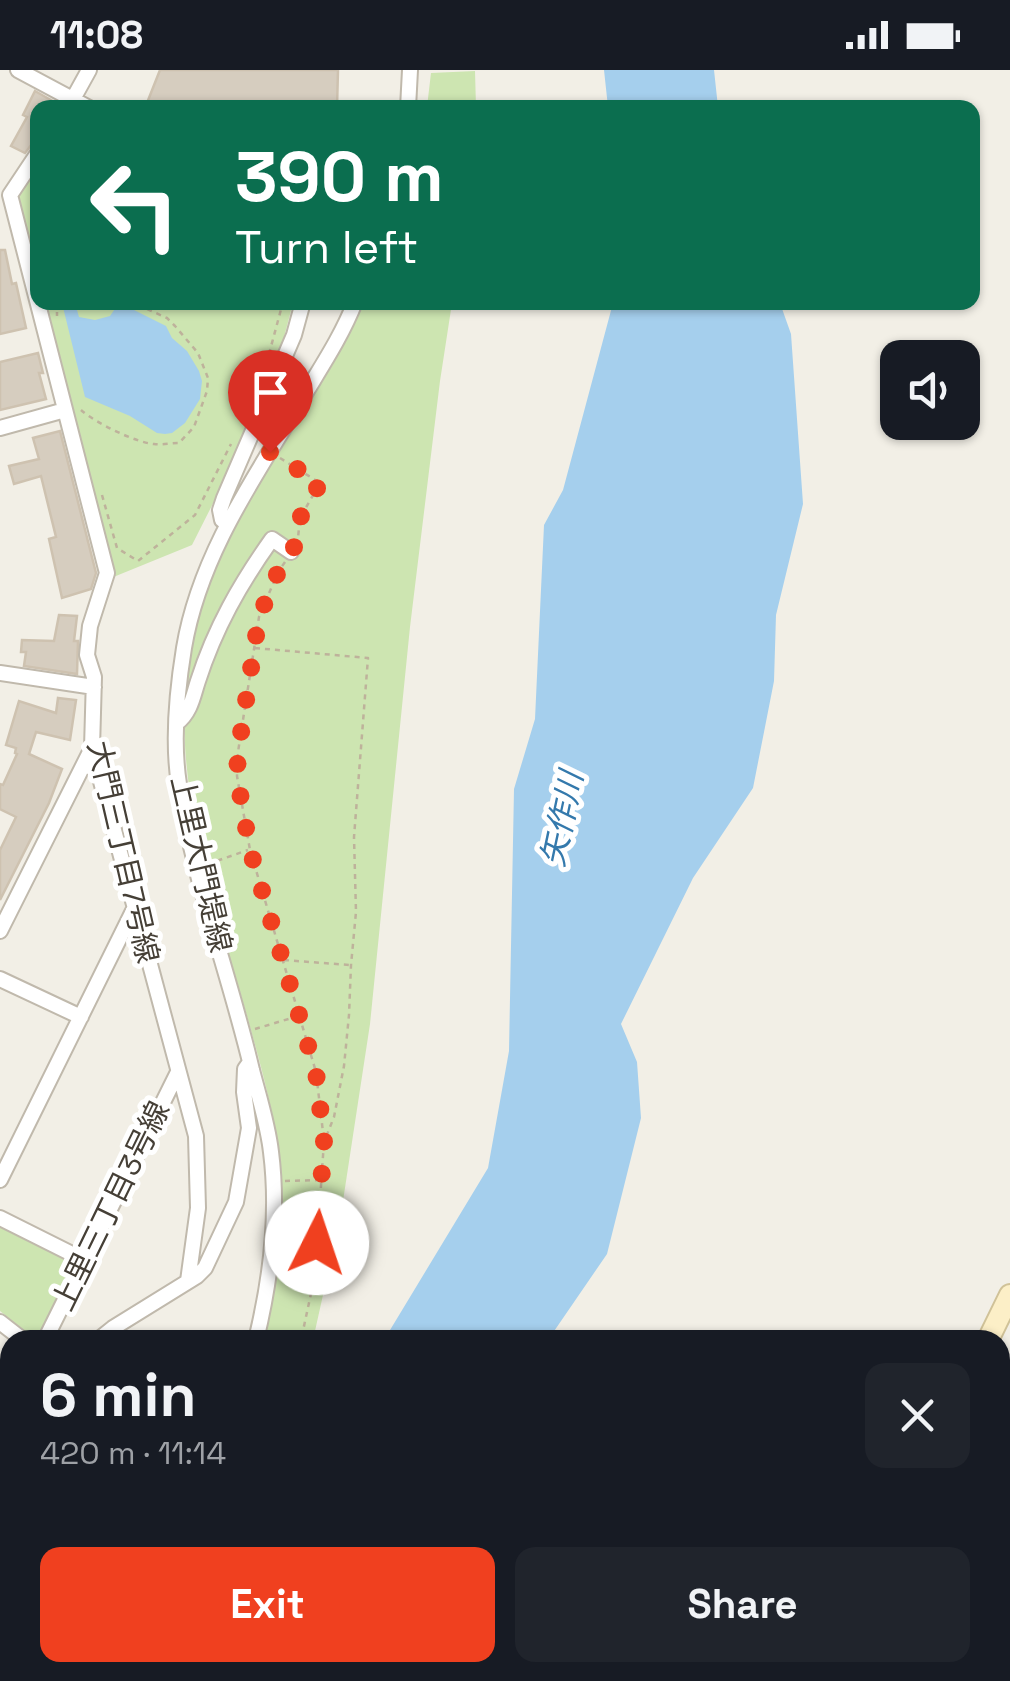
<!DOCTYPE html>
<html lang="en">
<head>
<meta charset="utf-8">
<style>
	body { margin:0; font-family:"Space Grotesk","Noto Sans JP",sans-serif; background:#20242c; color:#f1f3f6; height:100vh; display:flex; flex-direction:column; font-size:38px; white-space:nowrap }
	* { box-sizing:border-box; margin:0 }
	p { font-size:32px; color:#9ea1a6 }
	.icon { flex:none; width:55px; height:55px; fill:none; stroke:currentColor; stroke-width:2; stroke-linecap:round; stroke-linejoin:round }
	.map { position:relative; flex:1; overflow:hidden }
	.sheet { position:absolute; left:0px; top:1260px; width:1010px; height:352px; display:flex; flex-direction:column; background:#171b24; border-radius:30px 30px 0 0; box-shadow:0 2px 8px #0004 }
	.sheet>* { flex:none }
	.guide { position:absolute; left:30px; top:30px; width:950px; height:210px; border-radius:20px; box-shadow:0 2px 8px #0004; background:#0b6e4f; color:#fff; overflow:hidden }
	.tools { position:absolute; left:880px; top:270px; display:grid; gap:20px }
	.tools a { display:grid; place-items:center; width:100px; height:100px; border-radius:20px; background:#171b24; box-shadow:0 2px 8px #0004; font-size:50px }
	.pin { position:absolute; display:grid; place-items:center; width:85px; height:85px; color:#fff; margin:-102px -42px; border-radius:50% 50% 50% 0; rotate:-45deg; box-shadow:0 0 10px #0007 }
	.pin .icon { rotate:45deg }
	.me { position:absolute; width:110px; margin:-55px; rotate:4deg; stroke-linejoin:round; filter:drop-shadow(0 0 8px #0008) }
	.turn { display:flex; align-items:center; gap:35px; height:210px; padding:0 40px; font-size:45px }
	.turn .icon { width:130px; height:130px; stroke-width:2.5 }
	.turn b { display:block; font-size:70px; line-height:85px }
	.round { display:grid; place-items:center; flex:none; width:105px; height:105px; border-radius:20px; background:#20242c }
	.overview { display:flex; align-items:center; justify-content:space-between; height:170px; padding:0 40px }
	h1 { font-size:60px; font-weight:700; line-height:75px }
	.primary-button { display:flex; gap:20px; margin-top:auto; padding:20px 40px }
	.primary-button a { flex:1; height:115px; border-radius:20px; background:#f0401f; color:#fff; font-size:40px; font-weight:700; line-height:115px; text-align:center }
	.primary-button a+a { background:#20242c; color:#f1f3f6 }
	.status { display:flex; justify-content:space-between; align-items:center; height:70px; padding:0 50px; background:#171b24; direction:ltr }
	.status svg { height:28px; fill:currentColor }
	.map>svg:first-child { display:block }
	.green { fill:#cde5b1 }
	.water { fill:#a5cfed }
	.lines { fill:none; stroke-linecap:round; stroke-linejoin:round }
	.stream { stroke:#a5cfed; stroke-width:4 }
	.building { fill:#d6cdbf; stroke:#cec2b0; stroke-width:2.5 }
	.street-casing { stroke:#c0b9ac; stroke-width:18 }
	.secondary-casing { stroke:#d0c298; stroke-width:24 }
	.path { stroke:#beb29b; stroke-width:2.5; stroke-dasharray:5 5; stroke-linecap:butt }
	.street { stroke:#fff; stroke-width:14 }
	.secondary { stroke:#fcefc7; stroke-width:20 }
	.route { stroke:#f0401f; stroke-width:18; stroke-dasharray:0 32.4 }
	.labels { text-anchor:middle; stroke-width:10; stroke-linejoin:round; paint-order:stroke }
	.street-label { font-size:30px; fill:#453f36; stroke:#fff }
	.water-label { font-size:32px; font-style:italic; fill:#3479ac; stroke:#fff }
</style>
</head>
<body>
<div class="status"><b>11:08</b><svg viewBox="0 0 49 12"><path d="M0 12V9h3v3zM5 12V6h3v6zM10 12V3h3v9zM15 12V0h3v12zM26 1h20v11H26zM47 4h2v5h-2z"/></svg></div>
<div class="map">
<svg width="1010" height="1611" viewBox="0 0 1010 1611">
	<rect width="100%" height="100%" fill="#f2efe6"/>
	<path class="green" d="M475 1 476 37H427L431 3Z
		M37 93V206L17 125Z
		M44 233H293L278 290 245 370 192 475 111 508Z
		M361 233H452L440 311 410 557 370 954 341 1144 313 1270H262C276 1217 284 1160 280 1105 277 1057 265 1010 252 964 217 836 167 712 190 578 208 474 278 384 332 296L339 274Z
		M0 1152 73 1189 76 1194 39 1268 35 1269 0 1241Z
		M120 1603V1602L262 1603 261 1611H116Z"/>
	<path class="water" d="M604 0H714L718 37H608Z
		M62 233H75L79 247 95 250 110 246 119 233H130L134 240 166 256 172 268 187 281 199 301 202 311 200 329 185 353 172 363 165 364 157 363 130 346 85 327Z
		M613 233H780L791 264 803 434 776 545 774 611 753 718 693 808 621 954 637 992 641 1048 607 1184 548 1270H384L488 1098 509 981 514 719 535 649 544 455 563 420Z
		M312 1603 484 1602V1603L482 1611H312Z"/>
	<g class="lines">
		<path class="stream" d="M1000 1351 1010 1326
			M936 1611 937 1602"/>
	</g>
	<path class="building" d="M160 0H338L337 38H145Z
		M35 21 56 33 54 38H38V66L25 83 11 76 27 47 23 45Z
		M0 180H5L12 214 16 213 26 258 0 264Z
		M38 283 43 303H39L46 329 0 340V292Z
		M60 361 96 503 91 519 62 528 49 469 56 467 41 406 14 414 9 396 39 389 33 368Z
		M59 545 77 546 74 571H78L77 604 24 596 26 582H21L22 570 54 571Z
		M58 628 76 630 70 670 36 662 29 684 62 699 49 733 0 830V780L16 747 0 739V714L3 715 17 684 15 683 16 678 6 675 19 631 56 643Z"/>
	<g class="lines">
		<defs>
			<path id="street" d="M18 0 89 38
				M68 38 89 0
				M408 38 410 0
				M38 83 10 125 107 503 90 556 87 585 94 607 92 678 196 1066 198 1138 188 1211
				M0 358 65 340
				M228 453 222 450 220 440 224 428 294 265 303 232
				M0 603 94 617
				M177 653C191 642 193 626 198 611 215 558 240 514 272 469L291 482
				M0 861 92 678
				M0 909 81 947
				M0 1110 134 839
				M0 1148 84 1190
				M0 1252 23 1270
				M45 1270 178 1002
				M98 1270 113 1258 197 1206 205 1198 236 1132 249 1058 244 1022 245 999 250 992
				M256 1270C271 1208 279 1145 271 1082 268 1055 259 1027 252 1000 230 906 193 810 179 714 172 670 177 621 184 578 200 482 259 401 308 319 325 291 343 263 355 232
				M0 1350 10 1342
				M0 1513 10 1508
				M1000 1536 1010 1549
				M106 1611 109 1602"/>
			<path id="secondary" d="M988 1270 1010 1225
				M1000 1381 1010 1359
				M957 1602 958 1611
				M892 1611 893 1602"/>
		</defs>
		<use href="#street" class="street-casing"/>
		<use href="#secondary" class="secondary-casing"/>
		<path class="path" d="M57 232V246
			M269 284 283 232
			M81 340C94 352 136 373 154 374 162 375 171 373 179 373L194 357 207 321 208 308 198 283 175 256 167 248 138 235 137 232
			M280 388 320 413 300 448 298 468
			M102 425 117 478 138 491 195 445 231 374
			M285 492 278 502 259 547 238 682 237 706 250 780 316 1002 324 1071 315 1205 301 1270
			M255 578 368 588 354 767 356 842 351 895 349 945 344 996 334 1047 326 1067
			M208 794 248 780
			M284 890 350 895
			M255 959 295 947
			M285 1111 321 1110
			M166 1611 168 1602"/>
		<use href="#street" class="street"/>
		<use href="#secondary" class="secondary"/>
	</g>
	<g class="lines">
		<path class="route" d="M270 382 320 413 300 448 298 471 278 502 259 547 238 682 237 706 250 780 316 1002 324 1071 317 1173"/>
	</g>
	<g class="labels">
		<g class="street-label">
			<text transform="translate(123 782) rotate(77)" y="10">大門三丁目7号線</text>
			<text transform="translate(201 794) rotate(77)" y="10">上里大門堤線</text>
			<text transform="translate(111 1136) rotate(-64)" y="10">上里三丁目3号線</text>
		</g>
		<g class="water-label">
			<text transform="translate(562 749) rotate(-78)" y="11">矢作川</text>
		</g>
	</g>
</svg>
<div class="tools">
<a><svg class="icon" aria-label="sound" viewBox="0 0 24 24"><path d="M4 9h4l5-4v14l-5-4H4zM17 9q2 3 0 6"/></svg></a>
</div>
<div class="pin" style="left:270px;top:382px;background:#d93025"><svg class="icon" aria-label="arrive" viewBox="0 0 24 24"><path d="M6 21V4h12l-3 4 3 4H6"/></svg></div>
<svg class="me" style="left:317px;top:1173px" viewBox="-20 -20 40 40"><circle r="19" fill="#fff"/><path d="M0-13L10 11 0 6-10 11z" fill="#f0401f"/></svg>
<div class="guide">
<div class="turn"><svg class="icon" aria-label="left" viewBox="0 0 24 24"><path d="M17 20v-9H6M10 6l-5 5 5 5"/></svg><div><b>390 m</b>Turn left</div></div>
</div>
<section class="sheet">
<div class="overview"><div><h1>6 min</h1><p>420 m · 11:14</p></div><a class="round"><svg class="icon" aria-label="close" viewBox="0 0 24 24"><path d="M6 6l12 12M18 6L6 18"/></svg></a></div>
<div class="primary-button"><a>Exit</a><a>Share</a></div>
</section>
</div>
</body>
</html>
